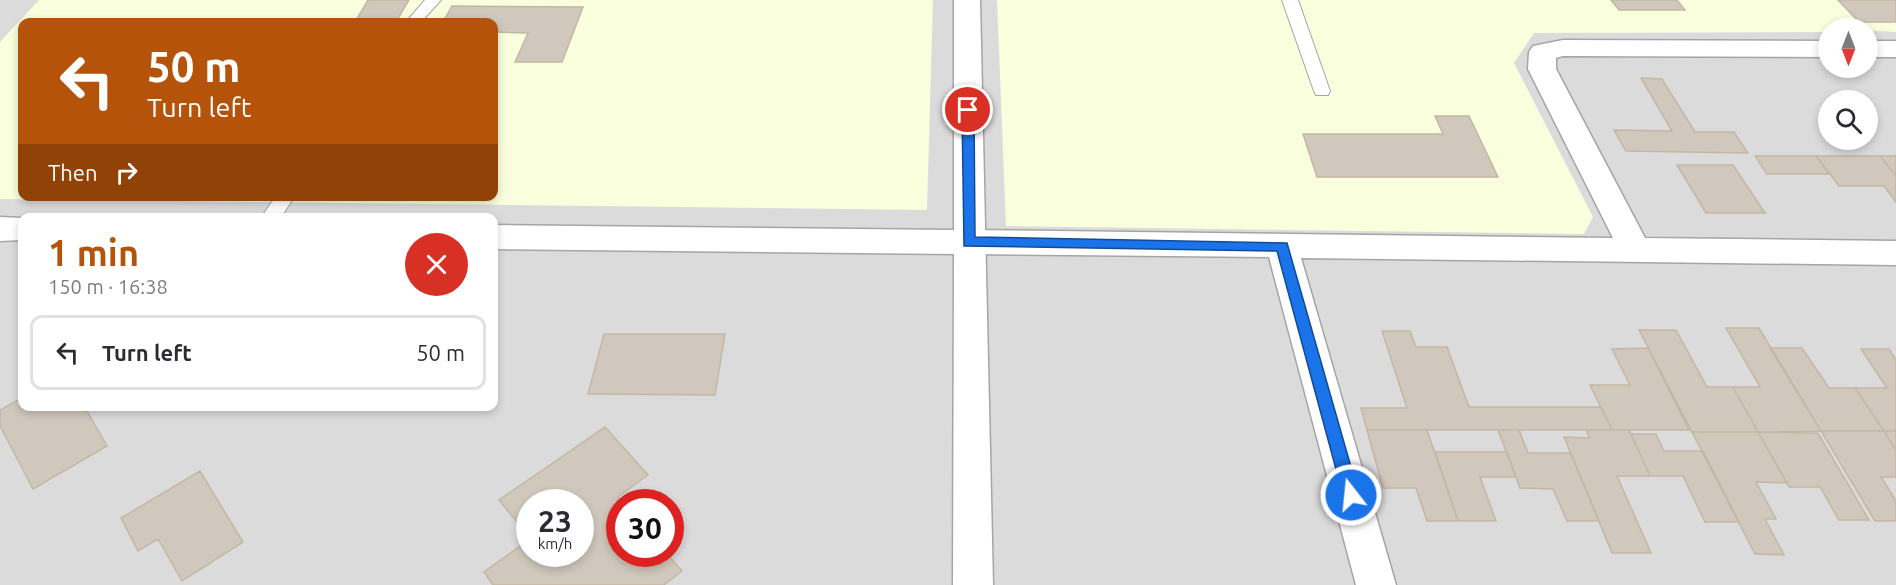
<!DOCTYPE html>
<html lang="en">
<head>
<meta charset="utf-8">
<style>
	body { margin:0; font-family:Ubuntu,sans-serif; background:#f7f7f7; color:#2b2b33; height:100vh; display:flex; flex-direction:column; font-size:22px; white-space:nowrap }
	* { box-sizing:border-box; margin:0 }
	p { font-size:20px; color:#7c7c81 }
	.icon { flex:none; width:33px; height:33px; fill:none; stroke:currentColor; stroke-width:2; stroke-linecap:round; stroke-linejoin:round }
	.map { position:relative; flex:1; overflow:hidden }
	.drawer { position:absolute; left:18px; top:213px; width:480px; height:198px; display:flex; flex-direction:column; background:#fff; border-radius:12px; box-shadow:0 3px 9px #0003 }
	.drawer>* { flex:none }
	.hud { position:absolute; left:18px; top:18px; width:480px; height:183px; border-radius:12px; box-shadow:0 3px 9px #0003; background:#b45309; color:#fff; overflow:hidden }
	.needle { width:39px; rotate:180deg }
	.tools { position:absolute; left:1818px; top:18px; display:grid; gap:12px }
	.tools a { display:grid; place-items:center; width:60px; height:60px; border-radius:50%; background:#fff; box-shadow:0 3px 9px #0003; font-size:30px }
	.speed { position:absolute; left:516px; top:489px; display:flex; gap:12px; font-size:30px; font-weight:700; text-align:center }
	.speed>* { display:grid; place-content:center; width:78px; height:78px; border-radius:50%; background:#fff; box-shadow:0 3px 9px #0003; line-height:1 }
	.speed small { font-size:15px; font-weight:400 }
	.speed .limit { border:9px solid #d22; background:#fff; color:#111 }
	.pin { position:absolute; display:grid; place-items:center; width:51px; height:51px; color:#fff; margin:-26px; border:3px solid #fff; border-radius:50%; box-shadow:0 2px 6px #0007 }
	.me { position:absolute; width:66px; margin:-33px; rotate:344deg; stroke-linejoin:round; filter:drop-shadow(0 0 4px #0008) }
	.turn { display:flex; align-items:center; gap:21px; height:126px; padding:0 30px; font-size:27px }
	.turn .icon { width:78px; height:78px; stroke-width:2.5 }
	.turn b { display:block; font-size:42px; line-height:51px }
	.then { display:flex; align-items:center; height:57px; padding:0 30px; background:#0003; gap:12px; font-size:22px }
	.round { display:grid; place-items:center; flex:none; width:63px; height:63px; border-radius:32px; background:#f7f7f7 }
	.summary { display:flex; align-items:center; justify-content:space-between; height:102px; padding:0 30px }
	h1 { font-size:36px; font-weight:600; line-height:45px; color:#b45309 }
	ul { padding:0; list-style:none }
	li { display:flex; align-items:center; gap:18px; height:75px; margin:0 12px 9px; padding:0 18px; border:3px solid #e1e1e2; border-radius:12px }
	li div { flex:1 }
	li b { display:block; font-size:22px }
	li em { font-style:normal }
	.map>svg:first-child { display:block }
	.residential { fill:#dcdbdb; fill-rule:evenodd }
	.education { fill:#f9ffdd; fill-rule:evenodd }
	.building { fill:#d0c8bc; stroke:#c3b7a4; stroke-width:1.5 }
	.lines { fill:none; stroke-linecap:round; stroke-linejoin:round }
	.service-casing { stroke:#a5a5a5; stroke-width:2 }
	.minor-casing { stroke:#a5a5a5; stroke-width:3 }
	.tertiary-casing { stroke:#a5a5a5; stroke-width:3 }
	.service { fill:#fff; fill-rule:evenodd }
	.minor { fill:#fff; fill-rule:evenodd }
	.tertiary { fill:#fff; fill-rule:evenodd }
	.route { fill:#1a73e8; stroke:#114b97; stroke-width:1.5 }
</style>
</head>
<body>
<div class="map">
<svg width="1896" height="585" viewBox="0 0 1896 585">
	<rect width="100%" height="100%" fill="#f0eee3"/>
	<path class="residential" d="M0 0H1896V585H0ZM22 22H494V196H22ZM1828 28H1868V68H1828ZM1828 100H1868V140H1828ZM22 218H494V406H22ZM530 502H580V554H530ZM620 502H670V554H620Z"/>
	<path class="education" d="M39 0H933L927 210 0 199V42ZM22 22H494V196H22Z
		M997 0H1896V32L1828 28V32L1534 33 1514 63 1593 217 1584 234 1006 226Z"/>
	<path class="building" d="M368 0H409L396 22H355Z
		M1611 0H1677L1685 10H1619Z
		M1838 0H1896V22H1859Z
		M452 6 583 7 562 62H515L528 33 494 32V22H443Z
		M1641 78 1662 79 1695 132H1734L1748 153 1626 151 1614 130 1672 131Z
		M1435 116H1469L1498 177H1317L1303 134H1443Z
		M1755 156H1816L1829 174H1767Z
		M1816 156H1880L1896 176V202L1884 186H1839Z
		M1880 156H1896V176Z
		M1677 165H1733L1765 213H1706Z
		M1726 328H1759L1821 431 1758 432 1733 387H1760Z
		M1639 330H1676L1707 387H1733L1758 432H1692Z
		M1382 331H1410L1416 347H1447L1469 407H1601L1612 430H1367L1361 408H1407Z
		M604 334H725L715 395 588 394Z
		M1648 348 1689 430H1612L1590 385H1630L1612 349Z
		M1770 348H1802L1829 388H1855L1884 431H1821Z
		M1861 349H1889L1896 360V431H1884L1855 388H1887Z
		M22 398V406H84L107 446 33 489 0 426V410Z
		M605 427 648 475 618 497 623 502H620V554H667L682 571 664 585H493L484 572 530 539V554H580V502H530V538L499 500Z
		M1367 430H1427L1458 521H1427L1416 488H1383Z
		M1498 430H1519L1528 453H1571L1599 521H1567L1553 489 1520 488Z
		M1586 430H1629L1650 476H1617L1651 553H1612L1564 437 1590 438Z
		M1821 431H1884L1896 450V477H1881L1896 501V521H1875Z
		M1884 431H1896V450Z
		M1692 432H1758L1787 483 1756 482 1776 519H1765L1784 555 1755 554Z
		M1758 432 1818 433 1869 520H1839L1820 487H1789Z
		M1631 434H1656L1664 451H1703L1739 522H1705L1683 476H1650Z
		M1435 452H1507L1516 477H1480L1496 521H1458Z
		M200 471 243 542 182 581 158 539 138 551 121 518Z"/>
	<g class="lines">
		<defs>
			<path id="service" d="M425 0H441L421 22H406Z
				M1282 0H1298L1330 91 1328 95H1316L1314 91Z
				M276 196H295L280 218H261Z"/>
			<path id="minor" d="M1563 40 1828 41V57L1563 56 1556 58V69L1645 238 1896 241V265L1301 258 1396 585H1356L1269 257 969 254 958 250 953 242 958 234 969 230 1613 238 1528 69 1529 52 1533 46Z
				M1868 41H1896V57H1868Z"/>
			<path id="tertiary" d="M954 0H980L993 585H953L954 254 494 249V225L954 230Z
				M0 217 22 218V240L0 241Z"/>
		</defs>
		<use href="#service" class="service-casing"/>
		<use href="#minor" class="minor-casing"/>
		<use href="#tertiary" class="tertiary-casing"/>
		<use href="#service" class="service"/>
		<use href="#minor" class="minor"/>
		<use href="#tertiary" class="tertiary"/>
	</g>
	<path class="route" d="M968 106 974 110 975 237 1287 243 1359 495 1356 500H1345L1343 495 1277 251 964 246 962 110Z"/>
</svg>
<div class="tools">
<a><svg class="needle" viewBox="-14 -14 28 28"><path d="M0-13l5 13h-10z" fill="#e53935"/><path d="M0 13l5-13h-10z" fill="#7c7c81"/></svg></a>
<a><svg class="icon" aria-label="search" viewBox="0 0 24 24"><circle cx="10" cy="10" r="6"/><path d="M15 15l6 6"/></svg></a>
</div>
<div class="speed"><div>23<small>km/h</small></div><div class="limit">30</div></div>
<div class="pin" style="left:968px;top:110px;background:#d93025"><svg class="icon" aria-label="arrive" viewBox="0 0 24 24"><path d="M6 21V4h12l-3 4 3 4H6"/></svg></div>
<svg class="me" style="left:1351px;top:495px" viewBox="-20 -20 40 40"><circle r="17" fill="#1a73e8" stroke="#fff" stroke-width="3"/><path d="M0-11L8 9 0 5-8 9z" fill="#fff"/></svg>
<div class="hud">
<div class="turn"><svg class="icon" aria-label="left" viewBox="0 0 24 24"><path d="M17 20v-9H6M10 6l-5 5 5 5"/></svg><div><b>50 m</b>Turn left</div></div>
<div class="then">Then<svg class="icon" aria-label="right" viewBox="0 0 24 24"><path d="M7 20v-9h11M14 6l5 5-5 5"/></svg></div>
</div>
<section class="drawer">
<div class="summary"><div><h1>1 min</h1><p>150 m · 16:38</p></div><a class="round" style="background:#d93025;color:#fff"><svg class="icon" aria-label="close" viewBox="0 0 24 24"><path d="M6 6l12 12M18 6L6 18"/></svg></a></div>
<ul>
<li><svg class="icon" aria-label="left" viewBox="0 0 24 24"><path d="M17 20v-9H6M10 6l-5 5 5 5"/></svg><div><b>Turn left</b></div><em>50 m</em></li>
</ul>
</section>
</div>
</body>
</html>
